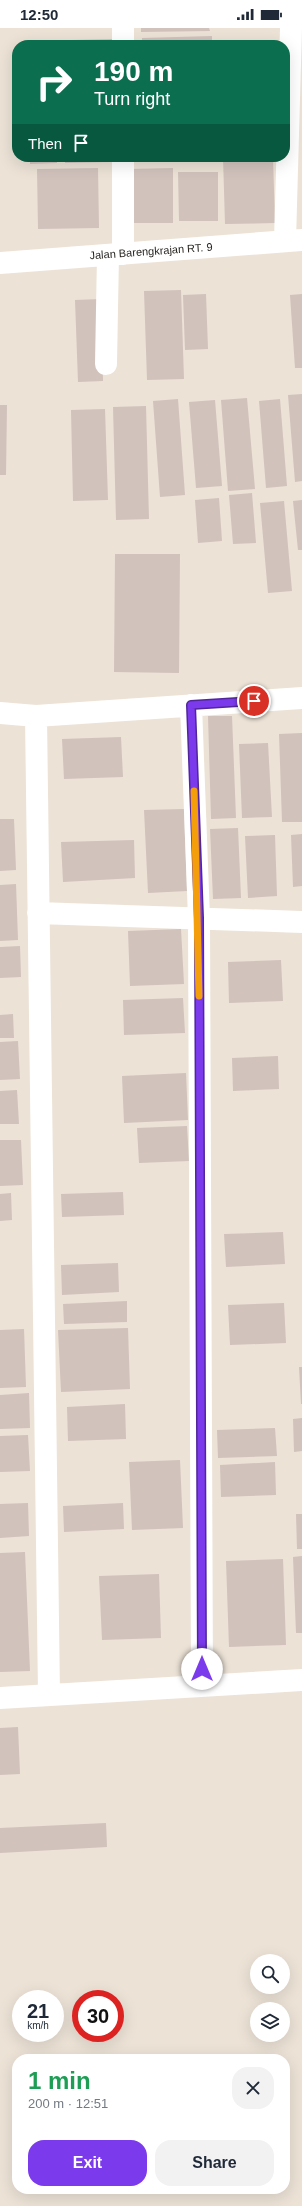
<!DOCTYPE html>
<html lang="en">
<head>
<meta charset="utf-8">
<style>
	body { margin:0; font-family:Arial,sans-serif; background:#f2f2f3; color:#1f2937; height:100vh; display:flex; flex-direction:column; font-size:15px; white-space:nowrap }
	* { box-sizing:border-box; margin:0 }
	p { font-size:13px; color:#747a83 }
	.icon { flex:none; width:22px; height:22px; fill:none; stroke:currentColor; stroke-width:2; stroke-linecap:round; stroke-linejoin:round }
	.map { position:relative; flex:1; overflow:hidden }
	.side { position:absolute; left:12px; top:2026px; width:278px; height:140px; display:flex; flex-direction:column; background:#fff; border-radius:16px; box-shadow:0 4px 16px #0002 }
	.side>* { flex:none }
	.hud { position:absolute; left:12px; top:12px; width:278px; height:122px; border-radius:16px; box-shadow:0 4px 16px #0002; background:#0b6e4f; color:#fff; overflow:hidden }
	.buttons { position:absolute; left:250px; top:1926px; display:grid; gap:8px }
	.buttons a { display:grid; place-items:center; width:40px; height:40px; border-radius:50%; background:#fff; box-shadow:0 4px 16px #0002; font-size:20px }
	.speed { position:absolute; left:12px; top:1962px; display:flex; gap:8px; font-size:20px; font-weight:700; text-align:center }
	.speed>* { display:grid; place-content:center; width:52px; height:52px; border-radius:50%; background:#fff; box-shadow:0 4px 16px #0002; line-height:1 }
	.speed small { font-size:10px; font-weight:400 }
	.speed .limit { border:6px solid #d22; background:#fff; color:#111 }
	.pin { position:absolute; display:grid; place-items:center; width:34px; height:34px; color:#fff; margin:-17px; border:2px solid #fff; border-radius:50%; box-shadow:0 1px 4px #0007 }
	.me { position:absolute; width:44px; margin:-22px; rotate:0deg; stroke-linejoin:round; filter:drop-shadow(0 0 3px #0008) }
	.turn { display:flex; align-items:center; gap:14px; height:84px; padding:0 16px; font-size:18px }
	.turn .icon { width:52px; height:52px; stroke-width:2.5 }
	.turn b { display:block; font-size:28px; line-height:34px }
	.then { display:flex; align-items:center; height:38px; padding:0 16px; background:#0003; gap:8px; font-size:15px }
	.round { display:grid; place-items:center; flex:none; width:42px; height:42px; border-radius:16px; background:#f2f2f3 }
	.summary { display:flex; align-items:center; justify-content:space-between; height:68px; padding:0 16px }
	h1 { font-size:24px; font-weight:700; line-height:30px; color:#1e9e55 }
	.primary-button { display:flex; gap:8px; margin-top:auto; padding:8px 16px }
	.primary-button a { flex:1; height:46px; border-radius:16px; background:#7c3aed; color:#fff; font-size:16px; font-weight:700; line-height:46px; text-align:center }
	.primary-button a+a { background:#f2f2f3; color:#1f2937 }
	.status { display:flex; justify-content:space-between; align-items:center; height:28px; padding:0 20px; background:#fff; direction:ltr }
	.status svg { height:11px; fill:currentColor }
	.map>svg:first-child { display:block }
	.building { fill:#d1c2bc }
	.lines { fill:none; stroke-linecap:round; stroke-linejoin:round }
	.minor { stroke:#fff; stroke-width:22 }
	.route-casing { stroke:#51269a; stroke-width:10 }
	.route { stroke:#7c3aed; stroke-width:7 }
	.slow { stroke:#f59e0b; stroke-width:7 }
	.labels { text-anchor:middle; stroke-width:3; stroke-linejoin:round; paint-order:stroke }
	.street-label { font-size:11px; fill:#201d19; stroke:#fff }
</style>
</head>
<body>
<div class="status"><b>12:50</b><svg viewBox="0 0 49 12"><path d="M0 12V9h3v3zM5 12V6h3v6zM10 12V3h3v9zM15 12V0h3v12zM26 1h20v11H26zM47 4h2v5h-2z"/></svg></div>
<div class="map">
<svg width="302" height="2178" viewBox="0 0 302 2178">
	<rect width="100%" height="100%" fill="#ece2d6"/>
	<path class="building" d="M141 0H209L210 3 141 4Z
		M212 8V17H142V10Z
		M112 11V17H32V13Z
		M30 129H57V135L30 136Z
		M65 129H110V134L65 135Z
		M148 129H217V131L148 132Z
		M223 129H273L275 195 225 196Z
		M98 140 99 200 38 201 37 141Z
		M173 140V195H128V141Z
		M178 144H218V193H179Z
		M181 262 184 351 147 352 144 263Z
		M206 266 208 321 185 322 183 267Z
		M302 266V340H295L290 267Z
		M101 271 103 353 78 354 75 272Z
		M302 366V453L295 454 288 367Z
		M247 370 255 461 228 463 221 372Z
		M178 371 185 467 160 469 153 373Z
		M280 371 287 458 266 460 259 373Z
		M215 372 222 458 196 460 189 374Z
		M0 377H7L6 447H0Z
		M146 378 149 491 116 492 113 379Z
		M105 381 108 472 73 473 71 382Z
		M252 465 256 515 233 516 229 467Z
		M219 470 222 513 198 515 195 472Z
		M302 472V522H298L293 473Z
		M284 473 292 563 268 565 260 475Z
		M115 526H180L179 645 114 644Z
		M208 688H232L236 790 211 791Z
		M302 705V794H282L279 706Z
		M121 709 123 749 64 751 62 711Z
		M268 715 272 789 242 790 239 716Z
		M184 781 187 863 148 865 144 782Z
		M0 791H14L16 842 0 843Z
		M238 800 241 870 213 871 210 801Z
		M302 806V858L293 859 291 807Z
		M275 807 277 868 248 870 245 808Z
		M134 812 135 850 63 854 61 814Z
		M16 856 18 912 0 913V857Z
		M181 901 184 956 130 958 128 903Z
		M20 918 21 949 0 950V919Z
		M281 932 283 973 229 975 228 934Z
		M183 970 185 1005 124 1007 123 972Z
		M13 986 14 1010H0V987Z
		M18 1013 20 1051 0 1052V1014Z
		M278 1028 279 1061 233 1063 232 1030Z
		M186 1045 188 1092 124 1095 122 1048Z
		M17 1062 19 1096H0V1063Z
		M187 1098 189 1133 139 1135 137 1100Z
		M0 1112H21L23 1157 0 1158Z
		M123 1164 124 1187 62 1189 61 1166Z
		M11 1165 12 1192 0 1193V1166Z
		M283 1204 285 1236 226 1239 224 1206Z
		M118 1235 119 1264 62 1267 61 1237Z
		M127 1273V1294L64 1296 63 1276Z
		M284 1275 286 1315 230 1317 228 1277Z
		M128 1300 130 1361 61 1364 58 1302Z
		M24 1301 26 1359 0 1360V1302Z
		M299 1339H302V1376H301Z
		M29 1365 30 1400 0 1401V1367Z
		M125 1376 126 1411 68 1413 67 1379Z
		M302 1390V1423L294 1424 293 1391Z
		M275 1400 277 1428 218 1430 217 1402Z
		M28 1407 30 1443 0 1444V1408Z
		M180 1432 183 1500 132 1502 129 1434Z
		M275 1434 276 1467 221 1469 220 1437Z
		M28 1475 29 1508 0 1510V1476Z
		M123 1475 124 1501 64 1504 63 1478Z
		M296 1486H302V1521H297Z
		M25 1524 30 1643 0 1644V1525Z
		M302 1528V1605H296L293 1529Z
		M283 1531 286 1617 229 1619 226 1533Z
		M159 1546 161 1610 102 1612 99 1548Z
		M18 1699 20 1746 0 1747V1700Z
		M106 1795 107 1819 0 1825V1800Z"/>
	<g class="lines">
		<path class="minor" d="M123 17V0
			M285 213 291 0
			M123 226V129
			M0 235 302 212
			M106 336 108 227
			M191 677 199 890 202 1657
			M0 685 36 688 302 670
			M36 688 49 1667
			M38 885 302 894
			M0 1670 302 1652"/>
	</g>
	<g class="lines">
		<defs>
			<path id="route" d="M202 1641 199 890 191 677 254 673"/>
		</defs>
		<use href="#route" class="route-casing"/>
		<use href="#route" class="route"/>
		<path class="slow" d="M194 763 199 968"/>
	</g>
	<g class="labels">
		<g class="street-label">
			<text transform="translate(151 223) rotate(-4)" y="4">Jalan Barengkrajan RT. 9</text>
		</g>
	</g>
</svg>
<div class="buttons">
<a><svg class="icon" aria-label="search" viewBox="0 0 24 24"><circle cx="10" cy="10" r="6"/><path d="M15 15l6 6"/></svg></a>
<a><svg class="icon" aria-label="layers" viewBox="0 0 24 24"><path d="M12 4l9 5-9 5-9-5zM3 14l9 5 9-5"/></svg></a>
</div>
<div class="speed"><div>21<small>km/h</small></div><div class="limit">30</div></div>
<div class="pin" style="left:254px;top:673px;background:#d93025"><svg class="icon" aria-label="arrive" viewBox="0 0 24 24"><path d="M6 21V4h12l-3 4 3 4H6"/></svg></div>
<svg class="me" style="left:202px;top:1641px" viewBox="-20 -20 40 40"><circle r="19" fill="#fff"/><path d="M0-13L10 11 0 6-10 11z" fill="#7c3aed"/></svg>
<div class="hud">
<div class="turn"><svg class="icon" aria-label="right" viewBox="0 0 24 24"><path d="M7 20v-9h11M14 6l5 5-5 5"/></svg><div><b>190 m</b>Turn right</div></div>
<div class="then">Then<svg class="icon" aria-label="arrive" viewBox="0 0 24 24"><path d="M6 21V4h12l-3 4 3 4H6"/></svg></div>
</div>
<section class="side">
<div class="summary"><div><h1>1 min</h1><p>200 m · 12:51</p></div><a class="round"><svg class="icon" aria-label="close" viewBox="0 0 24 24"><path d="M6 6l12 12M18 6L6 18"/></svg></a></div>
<div class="primary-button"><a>Exit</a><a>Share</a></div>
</section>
</div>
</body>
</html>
